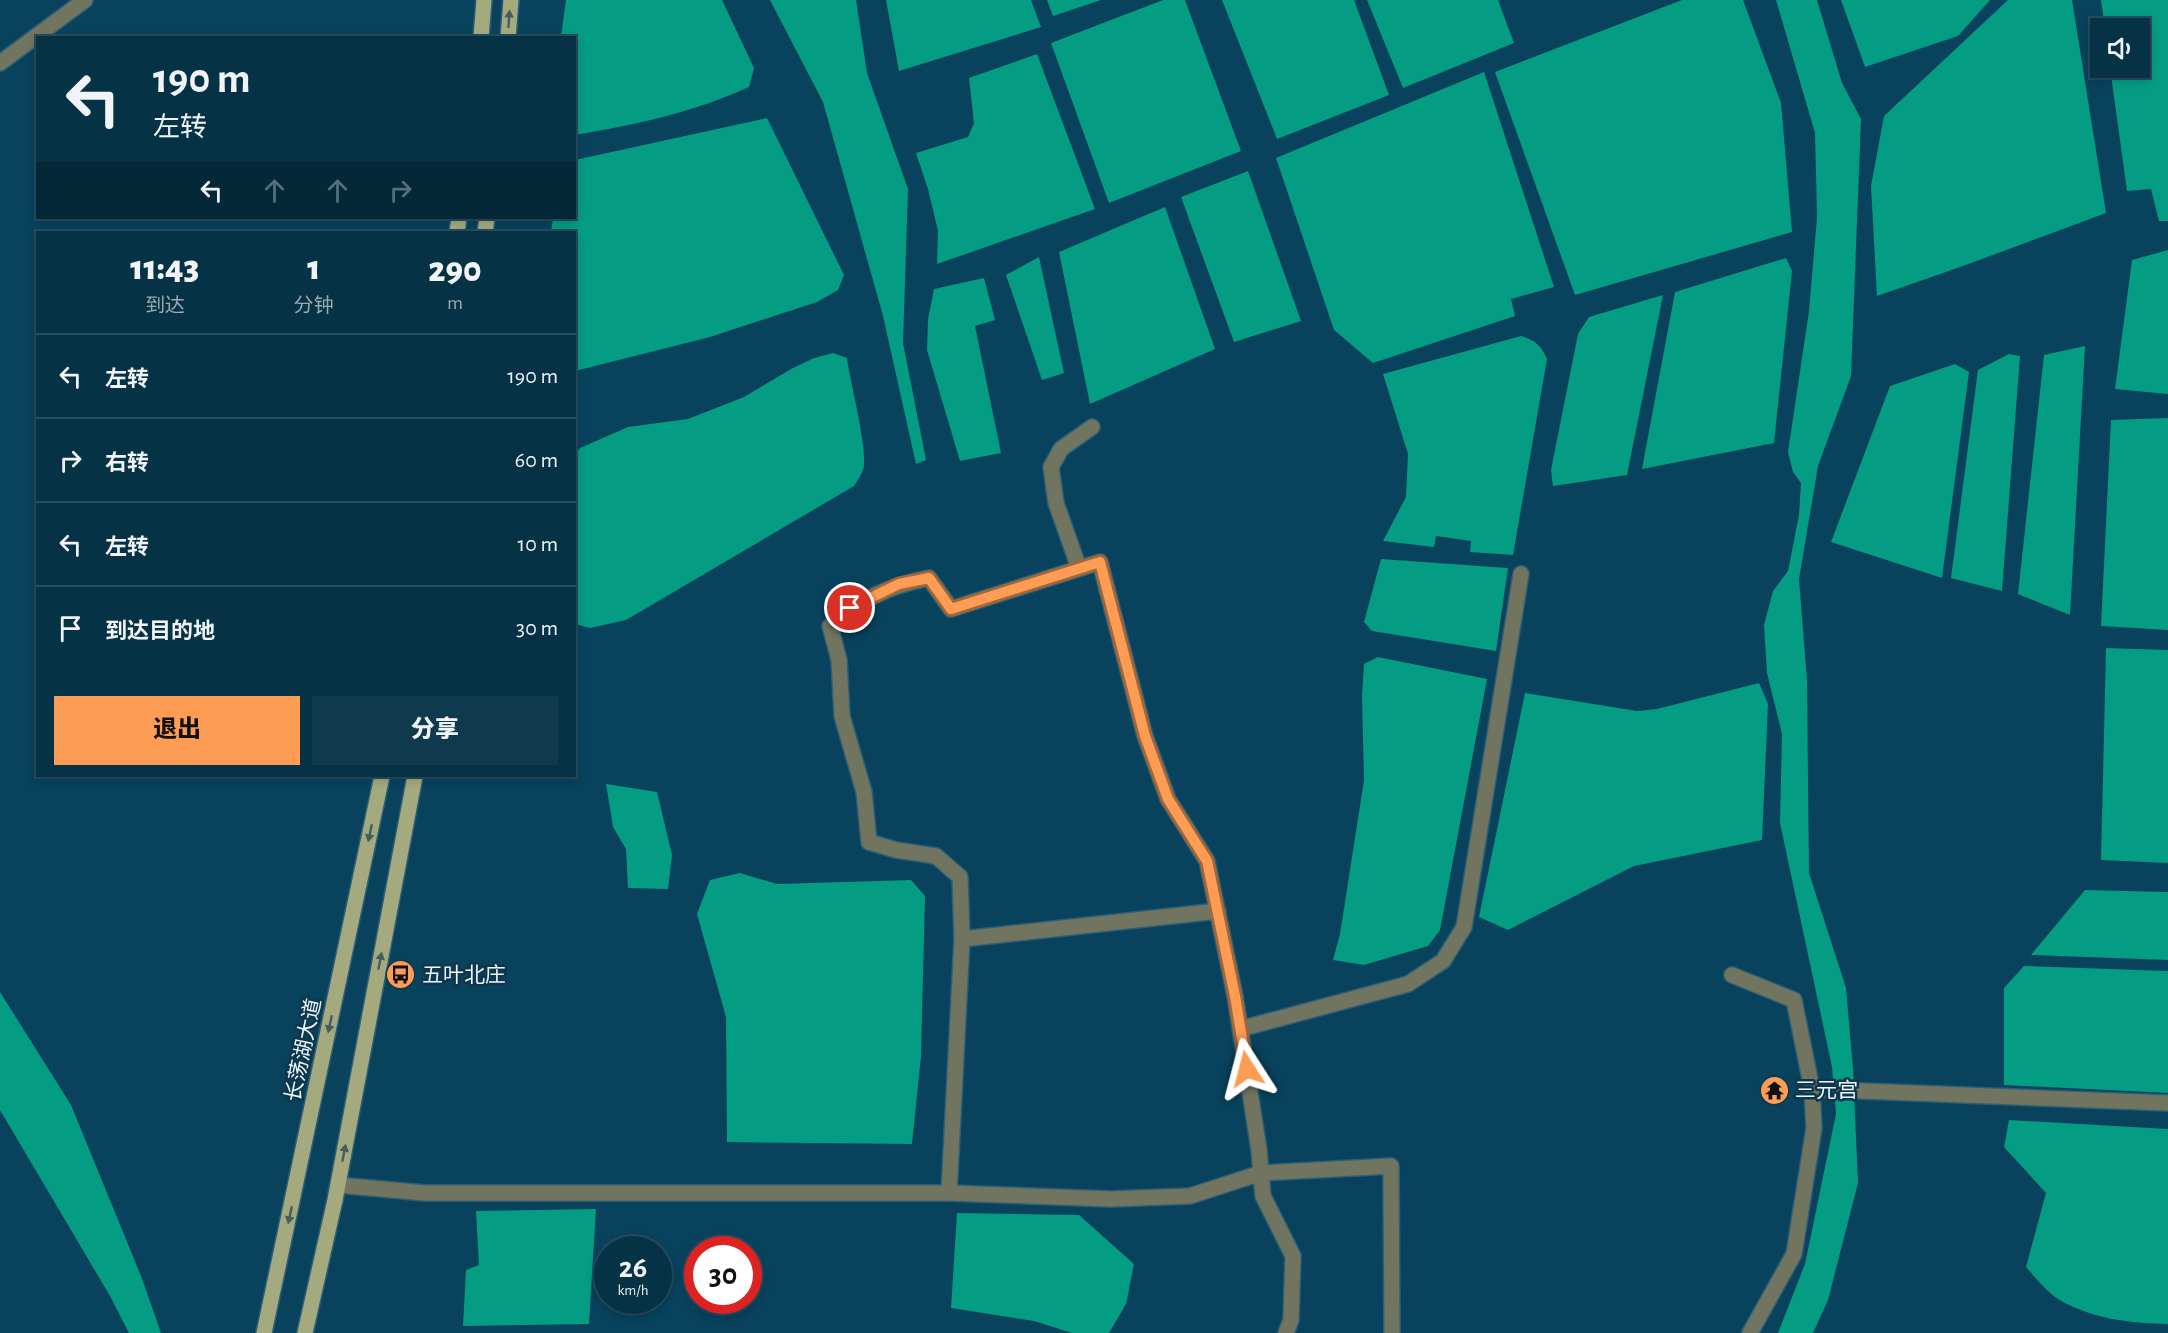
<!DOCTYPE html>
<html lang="zh">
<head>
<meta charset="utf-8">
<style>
	body { margin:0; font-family:"Alegreya Sans","Noto Sans SC",sans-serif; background:#0f3a4d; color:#f1f3f6; height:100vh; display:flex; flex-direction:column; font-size:22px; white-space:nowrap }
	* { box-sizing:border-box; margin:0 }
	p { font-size:20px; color:#98aab3 }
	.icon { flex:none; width:33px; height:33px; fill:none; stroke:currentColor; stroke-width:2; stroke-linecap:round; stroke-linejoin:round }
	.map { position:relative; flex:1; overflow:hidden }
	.drawer { position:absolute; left:36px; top:231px; width:540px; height:546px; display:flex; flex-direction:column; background:#063246; border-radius:0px; box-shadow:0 3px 9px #0003,0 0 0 2px #274d5f }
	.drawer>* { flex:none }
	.banner { position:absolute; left:36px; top:36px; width:540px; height:183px; border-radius:0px; box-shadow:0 3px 9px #0003,0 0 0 2px #274d5f; background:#063246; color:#f1f3f6; overflow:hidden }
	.buttons { position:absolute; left:2090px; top:18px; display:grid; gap:12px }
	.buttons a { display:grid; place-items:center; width:60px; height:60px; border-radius:0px; background:#063246; box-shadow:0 3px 9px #0003,0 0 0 2px #274d5f; font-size:30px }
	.speed { position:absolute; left:594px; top:1236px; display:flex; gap:12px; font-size:30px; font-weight:700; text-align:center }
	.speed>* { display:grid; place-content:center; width:78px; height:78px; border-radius:50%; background:#063246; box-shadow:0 3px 9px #0003,0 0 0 2px #274d5f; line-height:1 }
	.speed small { font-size:15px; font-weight:400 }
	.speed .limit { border:9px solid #d22; background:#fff; color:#111 }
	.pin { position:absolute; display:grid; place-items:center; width:51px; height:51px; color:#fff; margin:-26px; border:3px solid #fff; border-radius:50%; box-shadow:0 2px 6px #0007 }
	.me { position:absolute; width:66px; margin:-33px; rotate:351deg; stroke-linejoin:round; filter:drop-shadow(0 0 4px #0008) }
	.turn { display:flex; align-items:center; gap:21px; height:126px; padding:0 18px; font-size:27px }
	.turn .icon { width:78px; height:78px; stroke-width:2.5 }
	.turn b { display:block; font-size:42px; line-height:51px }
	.lanes { display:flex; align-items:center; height:57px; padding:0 18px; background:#0003; justify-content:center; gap:30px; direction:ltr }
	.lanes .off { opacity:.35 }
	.eta { display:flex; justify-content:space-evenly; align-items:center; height:102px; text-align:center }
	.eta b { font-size:36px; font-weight:800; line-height:42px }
	.primary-button { display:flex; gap:12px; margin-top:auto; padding:12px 18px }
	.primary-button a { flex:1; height:69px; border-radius:0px; background:#fd9c55; color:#111; font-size:24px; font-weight:800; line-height:69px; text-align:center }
	.primary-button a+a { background:#0f3a4d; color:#f1f3f6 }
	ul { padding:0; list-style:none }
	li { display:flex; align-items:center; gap:18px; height:84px; padding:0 18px; border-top:2px solid #274d5f }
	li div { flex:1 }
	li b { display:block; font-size:22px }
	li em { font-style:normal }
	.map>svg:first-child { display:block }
	.water { fill:#049c82 }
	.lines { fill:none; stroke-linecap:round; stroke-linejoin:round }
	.minor-casing { stroke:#2c5f76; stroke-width:18 }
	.tertiary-casing { stroke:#2c5f76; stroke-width:18 }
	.primary-casing { stroke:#2c5f76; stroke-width:18 }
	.minor { stroke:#71755f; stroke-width:15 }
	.tertiary { stroke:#71755f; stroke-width:15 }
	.primary { stroke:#a4aa7e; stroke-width:15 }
	.oneway { fill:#425f5e }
	.route-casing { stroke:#a46537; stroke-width:15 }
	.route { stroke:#fd9c55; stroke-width:10 }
	.labels { text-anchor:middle; stroke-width:5; stroke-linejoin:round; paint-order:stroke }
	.poi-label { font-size:21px; fill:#eaf5fc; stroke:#0e374c; text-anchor:start }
	.street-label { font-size:21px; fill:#eaf5fc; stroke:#0e374c }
</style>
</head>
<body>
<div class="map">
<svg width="2168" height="1333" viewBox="0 0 2168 1333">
	<rect width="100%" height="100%" fill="#08425d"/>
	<path class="water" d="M566 0H722L754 68 749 87C695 112 634 125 575 135L574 38 561 37Z
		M770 0H856L867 73 908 189 903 343 926 460 916 464 883 316 823 102Z
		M886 0H1031L1041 27 899 71Z
		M1047 0H1101L1053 16Z
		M1163 0H1185L1241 151 1109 203 1051 43Z
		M1222 0H1354L1389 95 1277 139Z
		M1367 0H1498L1514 43 1403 88Z
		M1682 0H1743L1781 103 1792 232 1575 295 1495 72Z
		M1776 0H1817L1842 83 1861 119 1851 376 1818 466 1799 579 1807 680 1809 873 1846 988 1853 1069 1858 1183 1828 1300 1813 1333H1778L1805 1264 1836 1114 1832 1067 1780 823 1782 734 1767 673 1764 625 1773 591 1788 571 1799 515 1801 483 1793 472 1788 452 1809 311 1817 217 1815 133Z
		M1841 0H1990L1958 36 1865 67Z
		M2008 0H2072L2106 213 1963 266 1877 296 1871 186 1884 116Z
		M2101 0H2168V221H2159L2151 189 2127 191 2110 68H2139V28H2105Z
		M1037 54 1095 209 937 264 938 231 928 189 916 153 968 137 974 123 969 78Z
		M1484 72 1554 287 1511 299 1515 316 1373 363 1334 330 1276 158Z
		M767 118 844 275 838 290 817 302 710 337 575 371 574 232H551L553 218H574L575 160Z
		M1248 171 1301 321 1234 342 1181 197Z
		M1165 207 1215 349 1090 404 1059 252Z
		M2168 250V394L2115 389 2132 260Z
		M1039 257 1064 373 1042 380 1006 275Z
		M1786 258 1792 271 1774 443 1642 469 1675 292Z
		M984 278 995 320 975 326 1001 453 960 461 927 350 928 319 934 289Z
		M1663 295 1627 475 1553 486 1551 470 1578 334 1589 317Z
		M1521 336C1535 340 1541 345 1547 359L1513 555 1470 552 1471 541 1436 536 1434 547 1383 541 1406 497 1408 454 1383 374Z
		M2085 346 2070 615 2018 594 2044 355Z
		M833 353 847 358C850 382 869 453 863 470 861 476 857 481 854 486L626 620 590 628 575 624 574 456 580 448 628 427 688 419 744 397 791 369 814 358Z
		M2009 354 2020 356 2002 591 1951 578 1978 370Z
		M1955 364 1969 372 1942 578 1831 542 1890 386Z
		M2168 418V630L2101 626 2111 420Z
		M1381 559 1508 568 1496 651 1372 631 1364 622Z
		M2106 648 2168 650V863L2101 860Z
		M1378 657 1487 679 1440 930 1428 946 1364 965 1333 960 1340 934 1364 780 1362 696 1364 664Z
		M1759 683 1768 704 1762 840 1634 866 1508 930 1479 917 1525 693 1637 711 1657 709Z
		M606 784 657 792 672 855 668 889 628 888 626 849 613 827Z
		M740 873 777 884 911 880 925 896 921 1056 912 1144 727 1142 726 1017 697 914 710 880Z
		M2085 890 2168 892V960L2031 955Z
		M2024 966 2168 971V1093L2004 1085V988Z
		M0 992 71 1105 141 1276 161 1333H129L110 1296 0 1110Z
		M2009 1120 2168 1129V1324C2129 1323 2089 1319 2055 1297 2044 1289 2035 1277 2026 1267L2046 1193 2004 1147Z
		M596 1209 589 1324 463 1326 466 1270 479 1265 476 1211Z
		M957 1213 1079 1215 1134 1264 1126 1304 1109 1333H1072L1034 1321 951 1308Z"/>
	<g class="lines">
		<defs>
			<path id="minor" d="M0 63 85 0
				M1079 568 1056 503 1051 467 1061 449 1092 427
				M1218 911 962 939 960 877 936 856 896 850 869 842 864 792 842 716 839 660 830 626C860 599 889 586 929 578L951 609 1100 562 1145 736 1168 799 1207 861 1235 996 1259 1150 1261 1173 1391 1166 1392 1333
				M1732 975 1794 1000 1812 1089 1814 1128 1794 1254 1750 1333
				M1240 1029 1408 984 1443 961 1464 927 1521 574
				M1812 1089 2168 1103
				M949 1193 962 939"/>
			<path id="tertiary" d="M338 1185 425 1193H949L1111 1199 1190 1196 1261 1173 1263 1196 1293 1256 1291 1320 1286 1333"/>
			<path id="primary" d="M481 38 484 0
				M508 38 511 0
				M457 232 459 218
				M485 232 487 218
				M264 1333 382 776
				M305 1333 335 1200 415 776"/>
		</defs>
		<use href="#minor" class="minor-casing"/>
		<use href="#tertiary" class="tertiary-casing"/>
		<use href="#primary" class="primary-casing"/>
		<use href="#minor" class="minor"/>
		<use href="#tertiary" class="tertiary"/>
		<use href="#primary" class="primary"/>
	</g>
	<defs><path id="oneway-solid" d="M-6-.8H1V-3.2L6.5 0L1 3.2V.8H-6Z" transform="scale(1.5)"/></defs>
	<g class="oneway">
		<use href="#oneway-solid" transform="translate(509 19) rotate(-86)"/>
		<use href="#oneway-solid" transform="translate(370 833) rotate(102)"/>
		<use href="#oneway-solid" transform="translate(380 961) rotate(-79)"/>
		<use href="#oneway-solid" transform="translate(330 1024) rotate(102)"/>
		<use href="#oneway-solid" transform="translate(344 1153) rotate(-79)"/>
		<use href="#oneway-solid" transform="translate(290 1215) rotate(102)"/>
	</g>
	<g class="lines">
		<defs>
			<path id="route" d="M850 608 899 584 929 578 951 609 1100 562 1145 736 1168 799 1207 861 1235 996 1247 1069"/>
		</defs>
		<use href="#route" class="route-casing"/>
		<use href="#route" class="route"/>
	</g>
	<defs>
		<symbol id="bus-disc" viewBox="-11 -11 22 22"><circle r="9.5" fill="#fd9c55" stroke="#0e374c"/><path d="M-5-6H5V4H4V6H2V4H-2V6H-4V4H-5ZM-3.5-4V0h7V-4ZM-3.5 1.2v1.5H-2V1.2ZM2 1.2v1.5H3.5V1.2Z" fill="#111"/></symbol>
		<symbol id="temple-disc" viewBox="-11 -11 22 22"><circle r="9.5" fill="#fd9c55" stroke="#0e374c"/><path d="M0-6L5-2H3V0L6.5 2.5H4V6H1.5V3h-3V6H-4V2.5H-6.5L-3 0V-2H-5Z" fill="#111"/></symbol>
	</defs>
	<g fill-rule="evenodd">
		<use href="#bus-disc" x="384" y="958" width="33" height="33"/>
		<use href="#temple-disc" x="1758" y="1074" width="33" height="33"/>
	</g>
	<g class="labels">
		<g class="poi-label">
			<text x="422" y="982">五叶北庄</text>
			<text x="1795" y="1097">三元宫</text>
		</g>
		<g class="street-label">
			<text transform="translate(303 1050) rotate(-78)" y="7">长荡湖大道</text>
		</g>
	</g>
</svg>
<div class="buttons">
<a><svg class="icon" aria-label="sound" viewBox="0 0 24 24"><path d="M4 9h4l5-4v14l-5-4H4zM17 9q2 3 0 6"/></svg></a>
</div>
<div class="speed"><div>26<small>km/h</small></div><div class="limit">30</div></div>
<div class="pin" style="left:850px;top:608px;background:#d93025"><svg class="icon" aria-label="arrive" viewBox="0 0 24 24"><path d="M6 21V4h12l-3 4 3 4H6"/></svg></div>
<svg class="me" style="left:1247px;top:1069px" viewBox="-20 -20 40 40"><path d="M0-17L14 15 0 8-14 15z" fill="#fd9c55" stroke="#fff" stroke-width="4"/></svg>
<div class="banner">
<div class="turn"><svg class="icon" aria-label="left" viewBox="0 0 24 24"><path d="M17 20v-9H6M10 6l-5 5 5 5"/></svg><div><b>190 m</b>左转</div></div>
<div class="lanes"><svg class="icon" aria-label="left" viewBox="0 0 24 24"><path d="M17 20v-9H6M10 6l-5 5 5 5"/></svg><svg class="icon off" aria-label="ahead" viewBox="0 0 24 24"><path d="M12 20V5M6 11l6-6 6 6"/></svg><svg class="icon off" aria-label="ahead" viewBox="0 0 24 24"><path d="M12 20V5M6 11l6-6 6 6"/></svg><svg class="icon off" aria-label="right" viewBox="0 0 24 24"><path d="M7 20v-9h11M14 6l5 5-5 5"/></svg></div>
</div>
<section class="drawer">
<div class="eta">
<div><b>11:43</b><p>到达</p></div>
<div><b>1</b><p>分钟</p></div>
<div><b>290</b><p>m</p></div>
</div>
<ul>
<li><svg class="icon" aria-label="left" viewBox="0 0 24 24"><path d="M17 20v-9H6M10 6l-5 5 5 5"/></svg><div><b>左转</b></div><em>190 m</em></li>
<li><svg class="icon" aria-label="right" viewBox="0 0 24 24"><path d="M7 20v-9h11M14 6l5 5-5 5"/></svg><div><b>右转</b></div><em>60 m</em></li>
<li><svg class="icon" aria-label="left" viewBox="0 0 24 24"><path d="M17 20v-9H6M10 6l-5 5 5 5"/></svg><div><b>左转</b></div><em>10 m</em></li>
<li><svg class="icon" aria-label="arrive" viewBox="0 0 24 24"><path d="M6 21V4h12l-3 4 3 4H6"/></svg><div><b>到达目的地</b></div><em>30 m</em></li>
</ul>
<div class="primary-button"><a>退出</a><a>分享</a></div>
</section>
</div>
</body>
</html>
